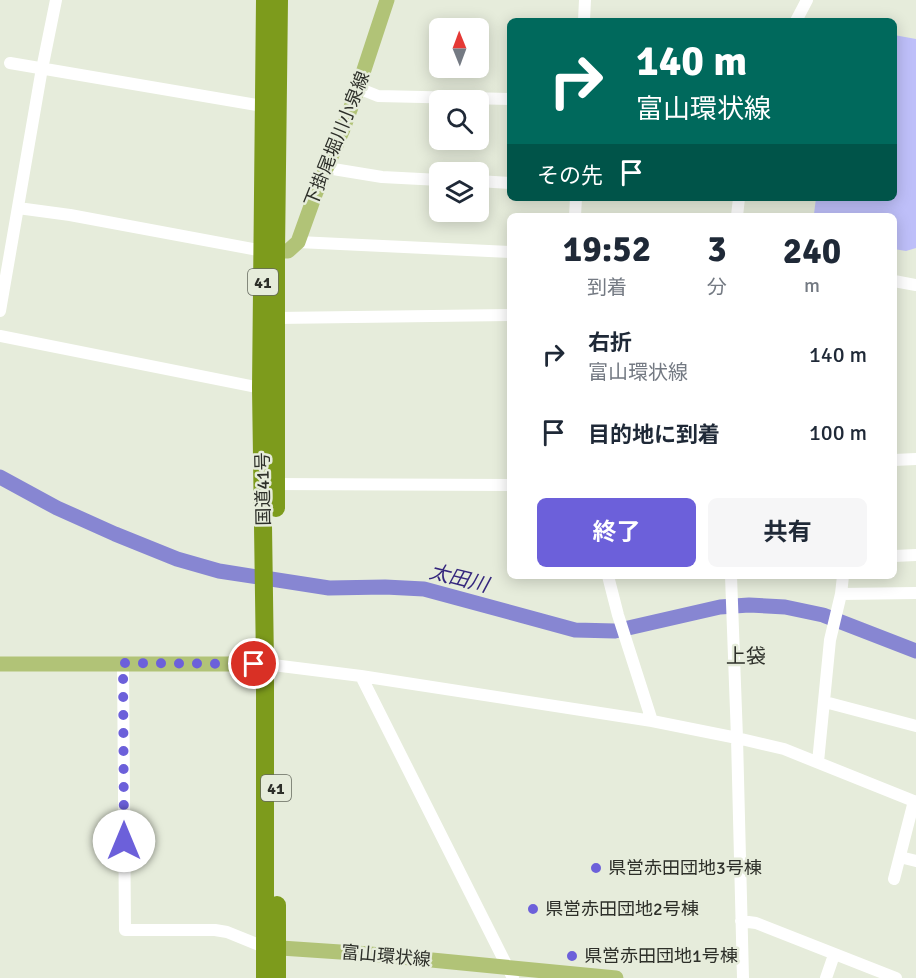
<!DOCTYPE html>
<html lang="ja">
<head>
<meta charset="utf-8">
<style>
	body { margin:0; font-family:Signika,"Noto Sans JP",sans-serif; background:#f6f6f7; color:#1f2937; height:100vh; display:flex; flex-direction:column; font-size:22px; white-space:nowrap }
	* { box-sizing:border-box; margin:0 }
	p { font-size:20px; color:#747a83 }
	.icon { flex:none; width:33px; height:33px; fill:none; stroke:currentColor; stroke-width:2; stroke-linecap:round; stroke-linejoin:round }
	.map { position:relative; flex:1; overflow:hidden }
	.sheet { position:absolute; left:507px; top:213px; width:390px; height:366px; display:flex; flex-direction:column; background:#fff; border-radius:9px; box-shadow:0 3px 15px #0003 }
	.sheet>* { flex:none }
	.banner { position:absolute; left:507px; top:18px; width:390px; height:183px; border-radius:9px; box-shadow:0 3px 15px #0003; background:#00695c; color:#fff; overflow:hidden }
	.needle { width:39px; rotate:359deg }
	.controls { position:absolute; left:429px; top:18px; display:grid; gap:12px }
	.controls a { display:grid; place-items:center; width:60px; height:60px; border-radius:9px; background:#fff; box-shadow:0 3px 15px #0003; font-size:30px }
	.pin { position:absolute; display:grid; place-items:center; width:51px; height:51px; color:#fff; margin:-26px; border:3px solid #fff; border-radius:50%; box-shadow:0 2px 6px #0007 }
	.me { position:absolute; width:66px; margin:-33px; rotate:0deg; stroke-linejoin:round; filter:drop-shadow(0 0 4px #0008) }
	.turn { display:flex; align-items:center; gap:21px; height:126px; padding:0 30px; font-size:27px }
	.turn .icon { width:78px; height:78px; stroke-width:2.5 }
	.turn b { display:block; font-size:42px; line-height:51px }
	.then { display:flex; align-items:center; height:57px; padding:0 30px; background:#0003; gap:12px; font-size:22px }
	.eta { display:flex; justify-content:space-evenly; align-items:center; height:102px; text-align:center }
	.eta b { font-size:36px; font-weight:700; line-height:42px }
	.action { display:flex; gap:12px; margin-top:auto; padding:12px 30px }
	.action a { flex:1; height:69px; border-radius:9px; background:#6c60da; color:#fff; font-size:24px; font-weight:700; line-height:69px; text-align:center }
	.action a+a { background:#f6f6f7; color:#1f2937 }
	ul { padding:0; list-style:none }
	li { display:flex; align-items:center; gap:18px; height:78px; padding:0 30px }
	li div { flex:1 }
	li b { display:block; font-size:22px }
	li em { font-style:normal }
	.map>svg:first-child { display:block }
	.green { fill:#bebff9 }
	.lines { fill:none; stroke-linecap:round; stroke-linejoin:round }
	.river { stroke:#8786d2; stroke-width:15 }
	.minor { stroke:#fff; stroke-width:12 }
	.major { stroke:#b1c377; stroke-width:15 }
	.highway { stroke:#7d9b1c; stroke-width:18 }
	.route { stroke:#6c60da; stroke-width:10; stroke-dasharray:0 18 }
	.poi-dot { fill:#6c60da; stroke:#e6ecdb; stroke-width:2 }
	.labels { text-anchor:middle; stroke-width:5; stroke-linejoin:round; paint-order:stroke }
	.shield { fill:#e6ecdb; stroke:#64685e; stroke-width:1.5 }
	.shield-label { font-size:16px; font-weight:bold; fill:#2d2f29 }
	.street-label { font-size:18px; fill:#2d2f29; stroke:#e6ecdb }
	.poi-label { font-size:18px; fill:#2d2f29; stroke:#e6ecdb; text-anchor:start }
	.water-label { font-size:20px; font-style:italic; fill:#34267d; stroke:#e6ecdb }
	.neighbourhood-label { font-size:20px; fill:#2d2f29; stroke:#e6ecdb }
</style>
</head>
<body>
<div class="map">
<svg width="916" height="978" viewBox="0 0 916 978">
	<rect width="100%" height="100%" fill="#e6ecdb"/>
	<path class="green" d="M894 35 916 39V248L906 251 894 249V216H817L814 214 816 198H894Z"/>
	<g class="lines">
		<path class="river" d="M0 477 57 508 115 534 177 559 219 571 329 588 385 587 424 589 575 630 615 631 720 607 749 605 785 607 823 615 916 651"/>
		<path class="minor" d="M584 21 585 0
			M796 21 807 0
			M10 63 269 107
			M358 88 378 96 510 99
			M327 168 382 177 440 180
			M478 181 510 183
			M18 208 70 215 263 251
			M575 216 576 198
			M737 216 739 198
			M298 242 510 252
			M894 281 916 285
			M0 311 41 74 56 0
			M276 318 510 315
			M0 336 261 388
			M894 460 916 459
			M270 484 510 485
			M894 556 916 555
			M608 576 618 615 652 721
			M731 576 737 738 743 978
			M841 594 843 576
			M123 663 125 930H215L227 932 264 947
			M265 664 361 676 652 721 737 738 784 749 916 802
			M361 676 513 978
			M825 702 916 726
			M818 762 830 640 841 594 916 593
			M900 857 916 861
			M894 879 914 801
			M741 921 756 923 896 978
			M826 978 834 955"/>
		<path class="major" d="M266 251H288L298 242 316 192 343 129 358 88 387 0
			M0 664H265
			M266 947 370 954 616 978"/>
		<path class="highway" d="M276 508V251L279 0
			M277 905V978
			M265 978V664L261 388 265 0"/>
	</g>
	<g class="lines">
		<path class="route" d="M124 841 123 663 254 664"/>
	</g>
	<g class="poi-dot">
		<circle cx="596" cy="868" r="6"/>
		<circle cx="533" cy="909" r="6"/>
		<circle cx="572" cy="956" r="6"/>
	</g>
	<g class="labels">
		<g class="shield">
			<rect x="248" y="269" width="30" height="26" rx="4.5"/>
			<rect x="261" y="775" width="30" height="26" rx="4.5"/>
		</g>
		<g class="shield-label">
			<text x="263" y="288">41</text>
			<text x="276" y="794">41</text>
		</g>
		<g class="street-label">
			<text transform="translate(337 139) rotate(-68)" y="6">下掛尾堀川小泉線</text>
			<text transform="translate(263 489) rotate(-91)" y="6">国道41号</text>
			<text transform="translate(386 956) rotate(5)" y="6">富山環状線</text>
		</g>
		<g class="poi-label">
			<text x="608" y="874">県営赤田団地3号棟</text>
			<text x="545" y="915">県営赤田団地2号棟</text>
			<text x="584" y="962">県営赤田団地1号棟</text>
		</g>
		<g class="water-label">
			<text transform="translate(459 578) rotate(14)" y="7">太田川</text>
		</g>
		<g class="neighbourhood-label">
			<text x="746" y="663">上袋</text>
		</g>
	</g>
</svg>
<div class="controls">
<a><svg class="needle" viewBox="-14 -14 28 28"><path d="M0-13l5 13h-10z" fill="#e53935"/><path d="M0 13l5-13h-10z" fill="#747a83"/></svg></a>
<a><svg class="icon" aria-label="search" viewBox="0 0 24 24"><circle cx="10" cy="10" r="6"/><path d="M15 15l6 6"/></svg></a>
<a><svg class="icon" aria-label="layers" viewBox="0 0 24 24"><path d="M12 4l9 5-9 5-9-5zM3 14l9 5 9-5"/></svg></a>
</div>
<div class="pin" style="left:254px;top:664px;background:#d93025"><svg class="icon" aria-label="arrive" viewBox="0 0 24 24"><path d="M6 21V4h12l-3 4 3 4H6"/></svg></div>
<svg class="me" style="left:124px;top:841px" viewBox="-20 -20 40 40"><circle r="19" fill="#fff"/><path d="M0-13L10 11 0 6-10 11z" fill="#6c60da"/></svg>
<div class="banner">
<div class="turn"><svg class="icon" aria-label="right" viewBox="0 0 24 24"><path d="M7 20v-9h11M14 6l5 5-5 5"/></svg><div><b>140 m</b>富山環状線</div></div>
<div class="then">その先<svg class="icon" aria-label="arrive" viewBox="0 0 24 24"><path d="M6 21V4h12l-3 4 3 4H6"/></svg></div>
</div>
<section class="sheet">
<div class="eta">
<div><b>19:52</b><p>到着</p></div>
<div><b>3</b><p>分</p></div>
<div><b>240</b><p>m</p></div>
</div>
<ul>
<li><svg class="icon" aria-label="right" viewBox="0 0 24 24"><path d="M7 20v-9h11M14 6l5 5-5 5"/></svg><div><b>右折</b><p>富山環状線</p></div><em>140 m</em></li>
<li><svg class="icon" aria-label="arrive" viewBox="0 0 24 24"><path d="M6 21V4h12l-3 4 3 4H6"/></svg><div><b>目的地に到着</b></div><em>100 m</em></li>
</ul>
<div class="action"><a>終了</a><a>共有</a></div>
</section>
</div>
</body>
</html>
